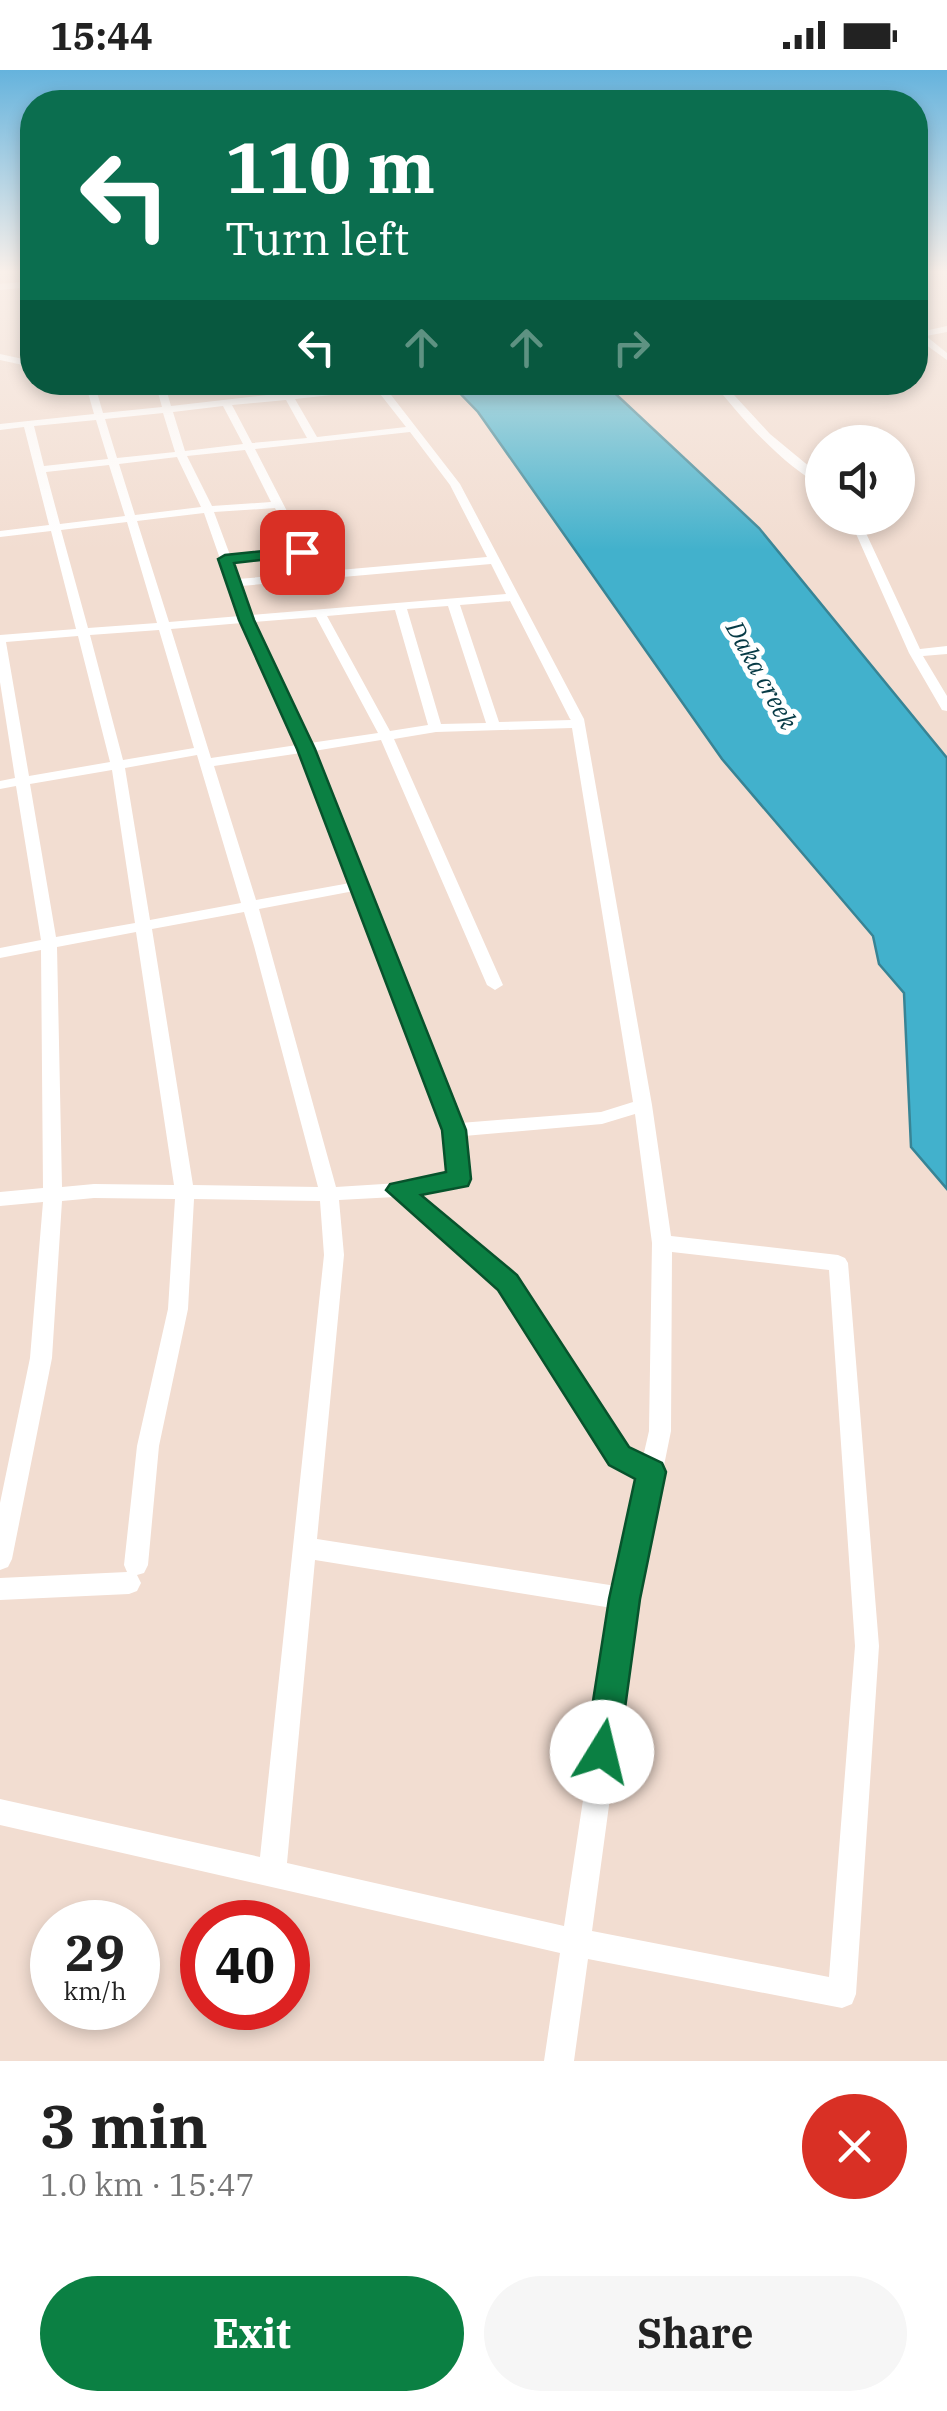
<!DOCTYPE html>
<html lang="en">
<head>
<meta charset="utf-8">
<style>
	body { margin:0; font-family:"IBM Plex Serif",serif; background:#f6f6f6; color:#222; height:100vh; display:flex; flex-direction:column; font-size:38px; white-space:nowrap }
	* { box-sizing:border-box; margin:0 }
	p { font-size:32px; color:#767676 }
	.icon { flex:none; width:55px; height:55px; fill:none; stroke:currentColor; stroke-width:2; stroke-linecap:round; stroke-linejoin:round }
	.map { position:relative; height:1991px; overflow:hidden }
	.panel { display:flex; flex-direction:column; background:#fff; flex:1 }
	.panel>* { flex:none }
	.guide { position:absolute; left:20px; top:20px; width:908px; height:305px; border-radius:40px; box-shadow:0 5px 15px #0003; background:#0b6e4f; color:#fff; overflow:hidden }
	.fabs { position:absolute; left:805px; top:355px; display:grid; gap:20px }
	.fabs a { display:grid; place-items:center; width:110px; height:110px; border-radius:50%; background:#fff; box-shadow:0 5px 15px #0003; font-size:50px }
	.speed { position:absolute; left:30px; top:1830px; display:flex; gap:20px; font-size:50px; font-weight:700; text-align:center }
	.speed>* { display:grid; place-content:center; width:130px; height:130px; border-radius:50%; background:#fff; box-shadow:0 5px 15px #0003; line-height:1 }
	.speed small { font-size:25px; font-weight:400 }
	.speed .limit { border:15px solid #d22; background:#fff; color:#111 }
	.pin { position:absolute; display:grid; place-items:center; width:85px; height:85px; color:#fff; margin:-42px; border-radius:20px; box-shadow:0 5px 15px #0006 }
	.me { position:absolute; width:110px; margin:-55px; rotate:9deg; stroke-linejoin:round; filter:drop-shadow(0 0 8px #0008) }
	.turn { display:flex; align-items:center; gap:35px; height:210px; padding:0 40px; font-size:45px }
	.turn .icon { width:130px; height:130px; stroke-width:2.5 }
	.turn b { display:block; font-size:70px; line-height:85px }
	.lanes { display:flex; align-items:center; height:95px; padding:0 40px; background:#0003; justify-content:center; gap:50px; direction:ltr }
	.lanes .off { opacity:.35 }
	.round { display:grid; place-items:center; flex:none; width:105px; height:105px; border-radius:52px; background:#f6f6f6 }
	.summary { display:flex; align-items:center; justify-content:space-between; height:170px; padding:0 40px }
	h1 { font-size:60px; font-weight:700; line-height:75px }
	.cta { display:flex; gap:20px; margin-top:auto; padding:20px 40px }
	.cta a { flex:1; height:115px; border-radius:60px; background:#0b8043; color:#fff; font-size:40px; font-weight:700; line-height:115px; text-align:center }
	.cta a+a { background:#f6f6f6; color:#222 }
	.status { display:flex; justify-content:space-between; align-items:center; height:70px; padding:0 50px; background:#fff; direction:ltr }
	.status svg { height:28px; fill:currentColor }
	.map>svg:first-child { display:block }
	.water { fill:#42b1cc; stroke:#388495; stroke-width:2.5 }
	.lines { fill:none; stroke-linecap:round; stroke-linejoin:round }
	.minor { fill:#fff; fill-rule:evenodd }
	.highway { fill:#fff; fill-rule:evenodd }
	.route { fill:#0b8043; stroke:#07532c; stroke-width:2.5 }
	.labels { text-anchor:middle; stroke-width:10; stroke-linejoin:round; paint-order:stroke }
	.far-water-label { font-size:25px; font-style:italic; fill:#063a45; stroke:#fff }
</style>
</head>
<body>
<div class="status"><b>15:44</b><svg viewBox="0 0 49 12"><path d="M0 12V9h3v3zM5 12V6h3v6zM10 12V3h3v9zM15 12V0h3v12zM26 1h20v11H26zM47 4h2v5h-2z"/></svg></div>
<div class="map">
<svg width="947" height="1991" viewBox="0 0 947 1991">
	<rect width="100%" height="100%" fill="#f2ddd1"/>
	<path class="water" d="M450 313H604L759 458 947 688V1119L911 1077 904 923 879 894 873 866 722 689 478 342Z"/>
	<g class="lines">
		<path class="minor" d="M947 256V262L926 266 947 283V290L915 267V259L920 262Z
			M0 284 32 291V297L0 290Z
			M85 312H94L103 343 162 337 155 312H164L171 336 381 312 460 414 584 649 652 1035 671 1166 838 1185 845 1188 848 1193 879 1576 856 1924 852 1934 842 1938 588 1889 574 1991H544L560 1883 0 1755V1729L260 1787 324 1185 320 1131 194 1129 188 1239 159 1376 148 1495 144 1503 137 1505 141 1513 137 1521 129 1524 0 1530V1508L127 1502 124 1495 137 1376 168 1239 175 1129 94 1128 62 1131 52 1288 12 1489 8 1497 0 1500V1433L30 1288 43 1132 0 1136V1122L43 1118 41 880 0 888V878L41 870 16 716 0 719V711L15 708 0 612V565L76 559 51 461 0 467V461L49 455 24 357 0 360V354L94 344ZM377 320 406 357 317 367 295 329ZM286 330 307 368 252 373 232 335ZM223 336 243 374 185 381 173 342ZM163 343 175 382 117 388 105 349ZM96 350 108 389 44 396 34 356ZM410 362 450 415 487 487 238 509 232 492 302 485 308 482 255 379ZM245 380 271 432 212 436 187 386ZM177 387 201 437 135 445 119 394ZM109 395 125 446 60 454 46 402ZM275 438 295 479 230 485 214 442ZM204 443 240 546 169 552 137 451ZM127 452 157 553 88 558 61 460ZM491 494 506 524 251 545 241 516ZM510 531 570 649 571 650 499 652 460 535ZM448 536 486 653 441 654 407 539ZM395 540 428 655 390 661 327 546ZM316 547 378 663 310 673 254 552ZM242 553 297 675 211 688 171 559ZM159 560 194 678 123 690 90 565ZM78 566 110 692 29 706 6 572ZM572 658 633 1032 601 1042 460 1053 314 681 381 670 487 915 495 920 503 915 394 669 436 662ZM301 683 350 813 256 830 214 696ZM197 685 241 833 150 850 125 698ZM112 700 135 853 56 867 30 714ZM354 821 445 1060 449 1104 399 1113 336 1117 259 839ZM244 842 254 876 318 1117 193 1115 152 859ZM136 862 174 1115 94 1114 62 1117 57 877ZM635 1044 652 1173 649 1361 643 1387 627 1379 514 1206 416 1124 466 1114 468 1109 464 1066 602 1054ZM395 1127 500 1218 611 1393 639 1407 616 1516 317 1469 344 1185 339 1130ZM672 1182 829 1200 855 1576 829 1907 592 1861 637 1529 671 1361ZM315 1490 612 1538 564 1856 287 1793Z
			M713 312H722L770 364 822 407V415C787 400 737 344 713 312Z
			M849 448H859L920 579 947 576V584L923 586 947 626V641L942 640 909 583Z"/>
		<path class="highway" d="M32 211V217L0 220V214Z"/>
	</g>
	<linearGradient id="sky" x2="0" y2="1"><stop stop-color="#65b3dd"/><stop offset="0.42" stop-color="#f9f0ea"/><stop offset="1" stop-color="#f9f0ea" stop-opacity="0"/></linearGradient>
	<rect width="947" height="480" fill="url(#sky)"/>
	<path class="route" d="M302 477 309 482 307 485 234 493 254 550 315 679 466 1060 471 1109 468 1116 421 1125 517 1205 629 1377 662 1393 666 1402 640 1529 619 1682 614 1693 602 1698 590 1693 585 1682 609 1529 635 1409 609 1395 498 1220 386 1120 390 1114 446 1102 442 1060 297 679 239 550 218 489 225 485Z"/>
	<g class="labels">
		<g class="far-water-label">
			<text transform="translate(762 605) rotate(61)" y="9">Daka creek</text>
		</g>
	</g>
</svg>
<div class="fabs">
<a><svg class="icon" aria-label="sound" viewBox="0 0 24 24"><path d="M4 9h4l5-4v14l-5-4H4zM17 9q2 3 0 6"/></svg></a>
</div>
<div class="speed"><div>29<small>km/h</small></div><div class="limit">40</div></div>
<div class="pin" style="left:302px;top:482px;background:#d93025"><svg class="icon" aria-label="arrive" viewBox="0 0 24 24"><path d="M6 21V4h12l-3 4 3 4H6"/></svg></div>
<svg class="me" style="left:602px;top:1682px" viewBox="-20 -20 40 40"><circle r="19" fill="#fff"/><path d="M0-13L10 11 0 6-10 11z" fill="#0b8043"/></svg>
<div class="guide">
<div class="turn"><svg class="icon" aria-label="left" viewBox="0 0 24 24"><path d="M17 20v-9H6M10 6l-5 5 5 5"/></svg><div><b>110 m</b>Turn left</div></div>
<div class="lanes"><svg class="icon" aria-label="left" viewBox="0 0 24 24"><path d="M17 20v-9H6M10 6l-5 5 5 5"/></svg><svg class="icon off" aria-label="ahead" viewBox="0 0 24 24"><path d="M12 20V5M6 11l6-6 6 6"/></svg><svg class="icon off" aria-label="ahead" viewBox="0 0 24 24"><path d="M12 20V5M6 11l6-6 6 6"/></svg><svg class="icon off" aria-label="right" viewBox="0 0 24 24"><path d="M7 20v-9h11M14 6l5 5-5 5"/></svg></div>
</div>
</div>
<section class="panel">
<div class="summary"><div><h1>3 min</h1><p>1.0 km · 15:47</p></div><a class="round" style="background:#d93025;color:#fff"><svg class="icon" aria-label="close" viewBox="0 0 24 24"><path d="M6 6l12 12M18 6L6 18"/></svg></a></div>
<div class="cta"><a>Exit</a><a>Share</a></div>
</section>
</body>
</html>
